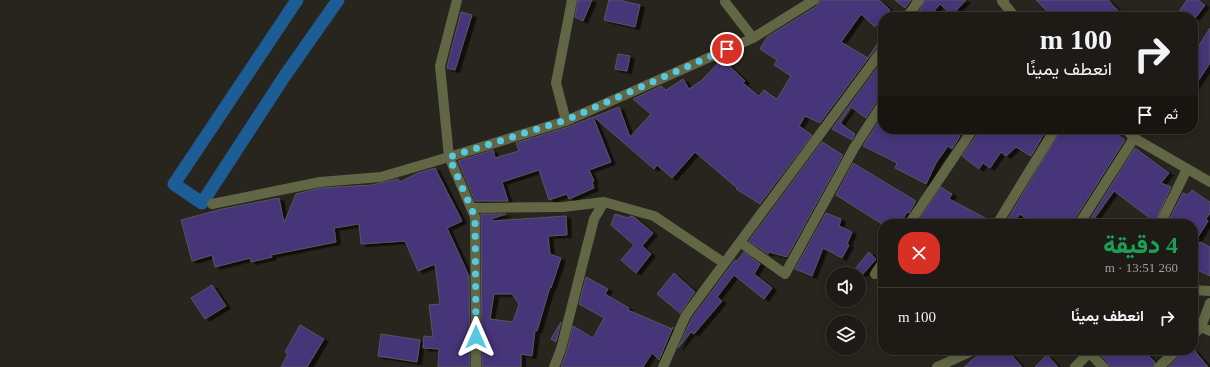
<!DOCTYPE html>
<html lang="ar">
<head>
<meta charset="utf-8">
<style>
	body { margin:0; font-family:"Times New Roman",Vazirmatn,serif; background:#26241f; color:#f1f3f6; direction:rtl; height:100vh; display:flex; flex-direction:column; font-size:15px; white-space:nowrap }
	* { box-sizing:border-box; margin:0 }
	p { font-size:13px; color:#a1a1a1 }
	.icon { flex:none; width:22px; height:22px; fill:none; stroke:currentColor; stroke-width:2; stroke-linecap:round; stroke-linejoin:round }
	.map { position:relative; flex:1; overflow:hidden; direction:ltr }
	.side { position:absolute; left:878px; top:219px; width:320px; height:136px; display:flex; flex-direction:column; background:#1e1b16; border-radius:16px; box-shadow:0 2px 10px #0003,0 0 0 1px #3c3935; direction:rtl }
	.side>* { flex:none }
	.top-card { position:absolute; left:878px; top:12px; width:320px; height:122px; border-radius:16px; box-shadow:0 2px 10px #0003,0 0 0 1px #3c3935; direction:rtl; background:#1e1b16; color:#f1f3f6; overflow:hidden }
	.controls { position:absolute; left:826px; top:267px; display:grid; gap:8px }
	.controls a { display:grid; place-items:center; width:40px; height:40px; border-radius:50%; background:#1e1b16; box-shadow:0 2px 10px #0003,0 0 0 1px #3c3935; font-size:20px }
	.pin { position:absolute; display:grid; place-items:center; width:34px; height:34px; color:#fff; margin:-17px; border:2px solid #fff; border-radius:50%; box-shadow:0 1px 4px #0007 }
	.me { position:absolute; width:44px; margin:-22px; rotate:0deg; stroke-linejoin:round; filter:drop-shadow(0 0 3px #0008) }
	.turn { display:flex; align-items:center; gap:14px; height:84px; padding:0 20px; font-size:18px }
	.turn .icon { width:52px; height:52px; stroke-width:2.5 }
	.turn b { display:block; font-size:28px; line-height:34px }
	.then { display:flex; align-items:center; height:38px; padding:0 20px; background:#0003; gap:8px; font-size:15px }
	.round { display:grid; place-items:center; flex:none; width:42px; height:42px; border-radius:16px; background:#26241f }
	.overview { display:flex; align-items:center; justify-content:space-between; height:68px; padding:0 20px }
	h1 { font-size:24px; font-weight:800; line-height:30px; color:#1e9e55 }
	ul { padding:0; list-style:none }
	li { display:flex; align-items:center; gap:12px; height:60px; padding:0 20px; border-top:1px solid #3c3935 }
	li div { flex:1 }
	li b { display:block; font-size:15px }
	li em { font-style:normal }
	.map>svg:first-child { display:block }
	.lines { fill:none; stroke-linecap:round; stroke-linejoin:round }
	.canal { stroke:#1c5d96; stroke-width:13 }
	.building { fill:#463479; stroke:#57565e; fill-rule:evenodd; filter:url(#shadow) }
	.minor { stroke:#616745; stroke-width:10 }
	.route { stroke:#56c9e1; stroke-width:7; stroke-dasharray:0 12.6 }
</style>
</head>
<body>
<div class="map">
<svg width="1210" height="367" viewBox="0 0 1210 367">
	<defs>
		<filter id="shadow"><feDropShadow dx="4.5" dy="2.5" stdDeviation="0" flood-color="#0009"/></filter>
	</defs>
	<rect width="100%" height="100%" fill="#28241e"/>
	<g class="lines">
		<path class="canal" d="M297 0 174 184 202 203 284 77 338 0"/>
	</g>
	<path class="building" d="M578 0H592L583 21 575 17Z
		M609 0H619L640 5 635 27 604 20Z
		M820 0H879L890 10 875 27 861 14 841 42 868 58 883 35V43L878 45 820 123 805 116 799 126 812 135 760 204 736 189 737 188 695 152 672 178 657 165 654 169 594 117 619 107 630 137 651 114 633 99 661 86 666 90 683 79 689 89 702 80 722 59 745 81 743 83 759 96 764 90 777 99 791 76 774 65 777 60 760 49 767 37 817 6Z
		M895 0H911L905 8Z
		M925 0H966L952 15 940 4 930 16 924 12 920 17H916Z
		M1036 0H1108L1124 17H1053Z
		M1187 0H1198L1205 5 1196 17H1175Z
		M461 12 472 15 455 70 447 68V67Z
		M1210 28V63L1193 89V55Z
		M618 54 630 56 627 71 615 69Z
		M883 60V97L878 99 866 118 851 107 840 123 855 134 852 140 832 129Z
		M883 115V129H950L960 136 952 149 948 146 936 163 926 184 895 168 897 163 863 146Z
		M593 117 611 162 589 170 594 181 592 182 594 188 569 199 567 194 549 200 539 170 502 182 508 201H475L458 161 493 150 495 158 519 151 516 143 568 127Z
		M981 129H1047L1031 156 1016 147 1006 156 1001 152 990 168 983 163 979 169 962 156Z
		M1061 129H1109L1125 140 1074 220 1073 224H1033L1020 214 1012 224H1005Z
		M822 142 843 155 787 257 769 252 768 254 749 241Z
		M1135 148 1169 173 1161 183 1171 187 1154 224H1149L1151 219 1114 191 1090 224H1087Z
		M853 163 916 201 909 213 907 212 900 224H882L836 195Z
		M435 168 462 221 447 228 469 276 470 367H438L439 349 423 348 424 336 433 337 429 305 440 304 435 264 418 271 405 241 361 244 359 224 334 228 336 242 271 255 272 257 251 262 250 258 215 267 212 255 192 261 181 220 222 209 279 198 284 223 296 194 321 188 372 185 398 179 400 182 418 173Z
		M941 187 952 194 949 199 991 221V224H924L919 220Z
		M1192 190 1210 202V213L1206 219 1208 221 1193 245V224H1167L1183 193 1188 195Z
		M826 213 841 219 839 226 852 232 847 244 849 245 842 258 823 248 812 276 795 269Z
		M481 214H506L491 219 492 221 566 216 567 235 548 236 550 254 561 258 551 288 550 287 537 331 535 330 532 356 521 354V367H482ZM494 294H512L519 304 513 322 490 319Z
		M615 214 628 218 630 216 634 217 653 233 642 246 651 254 636 273 621 260 634 245 611 225Z
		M1200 242 1210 247V276L1195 269 1197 263 1193 262V257Z
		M744 252 760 264 754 274 772 288 764 299 734 275 717 297 722 301 694 334 691 332 678 348 692 318 735 260 737 261Z
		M869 252 876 259 863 274H851Z
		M674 273 695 292 680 313 657 294Z
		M586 277 608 289 605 294 629 308 628 310 672 329 673 327 659 360 652 353 643 367H561L567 351 573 326 593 338 604 318 579 304Z
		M212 285 226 306 205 319 191 298Z
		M561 322 556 342 551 339Z
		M300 325 324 339 307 367H281L288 354 285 352Z
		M381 334 420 340 417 362 378 356Z
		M984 350H1007L1022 367H964Z
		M1098 350H1143L1155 362 1153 367H1109L1108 363 1098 352Z
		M1183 350H1194L1208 367H1168L1181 355Z
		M1047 355 1058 367H1035Z"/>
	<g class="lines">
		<path class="minor" d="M457 0 440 66 449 157 566 121 753 38 814 0
			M1004 0 1002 1 1015 17
			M725 2 753 38
			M907 17 919 0
			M566 121 556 83 572 0
			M1126 129 1134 138 1210 182
			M212 204 320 182 381 177 449 157 475 217 476 367
			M471 208 563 207 604 202 654 216 724 263
			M909 224 973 129
			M997 224 1055 129
			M1079 224 1134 138
			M1160 224 1187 169
			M740 242 785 274 854 148 883 103
			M875 274 883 262
			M1193 290 1210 291
			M1193 321 1201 327 1210 331
			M1193 335 1201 327 1210 303
			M1087 350 1103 367
			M554 367 561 349 594 219 604 202
			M663 367 686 315 883 49
			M937 367 974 350
			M1075 367 1092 350
			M1159 367 1177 350"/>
	</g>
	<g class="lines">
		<path class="route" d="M476 337 475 217 449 157 566 120 727 49"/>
	</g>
</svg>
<div class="controls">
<a><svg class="icon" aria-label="sound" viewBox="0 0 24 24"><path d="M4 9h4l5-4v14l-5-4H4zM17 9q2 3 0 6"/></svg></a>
<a><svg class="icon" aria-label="layers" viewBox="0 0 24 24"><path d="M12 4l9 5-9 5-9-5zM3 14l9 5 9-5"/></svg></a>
</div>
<div class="pin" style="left:727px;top:49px;background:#d93025"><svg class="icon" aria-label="arrive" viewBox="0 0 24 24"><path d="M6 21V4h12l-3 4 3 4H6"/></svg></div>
<svg class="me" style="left:476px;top:337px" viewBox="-20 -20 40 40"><path d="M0-17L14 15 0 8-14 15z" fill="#56c9e1" stroke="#fff" stroke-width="4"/></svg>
<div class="top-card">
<div class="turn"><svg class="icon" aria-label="right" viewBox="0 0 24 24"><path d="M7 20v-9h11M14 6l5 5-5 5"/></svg><div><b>100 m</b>انعطف يمينًا</div></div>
<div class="then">ثم<svg class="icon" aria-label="arrive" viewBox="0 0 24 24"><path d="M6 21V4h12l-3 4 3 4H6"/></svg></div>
</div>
<section class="side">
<div class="overview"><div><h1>4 دقيقة</h1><p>260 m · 13:51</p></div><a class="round" style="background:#d93025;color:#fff"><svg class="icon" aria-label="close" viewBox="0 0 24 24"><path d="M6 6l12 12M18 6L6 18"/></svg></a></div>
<ul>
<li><svg class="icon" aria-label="right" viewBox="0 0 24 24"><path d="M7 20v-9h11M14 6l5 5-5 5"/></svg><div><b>انعطف يمينًا</b></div><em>100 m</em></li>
</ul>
</section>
</div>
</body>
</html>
